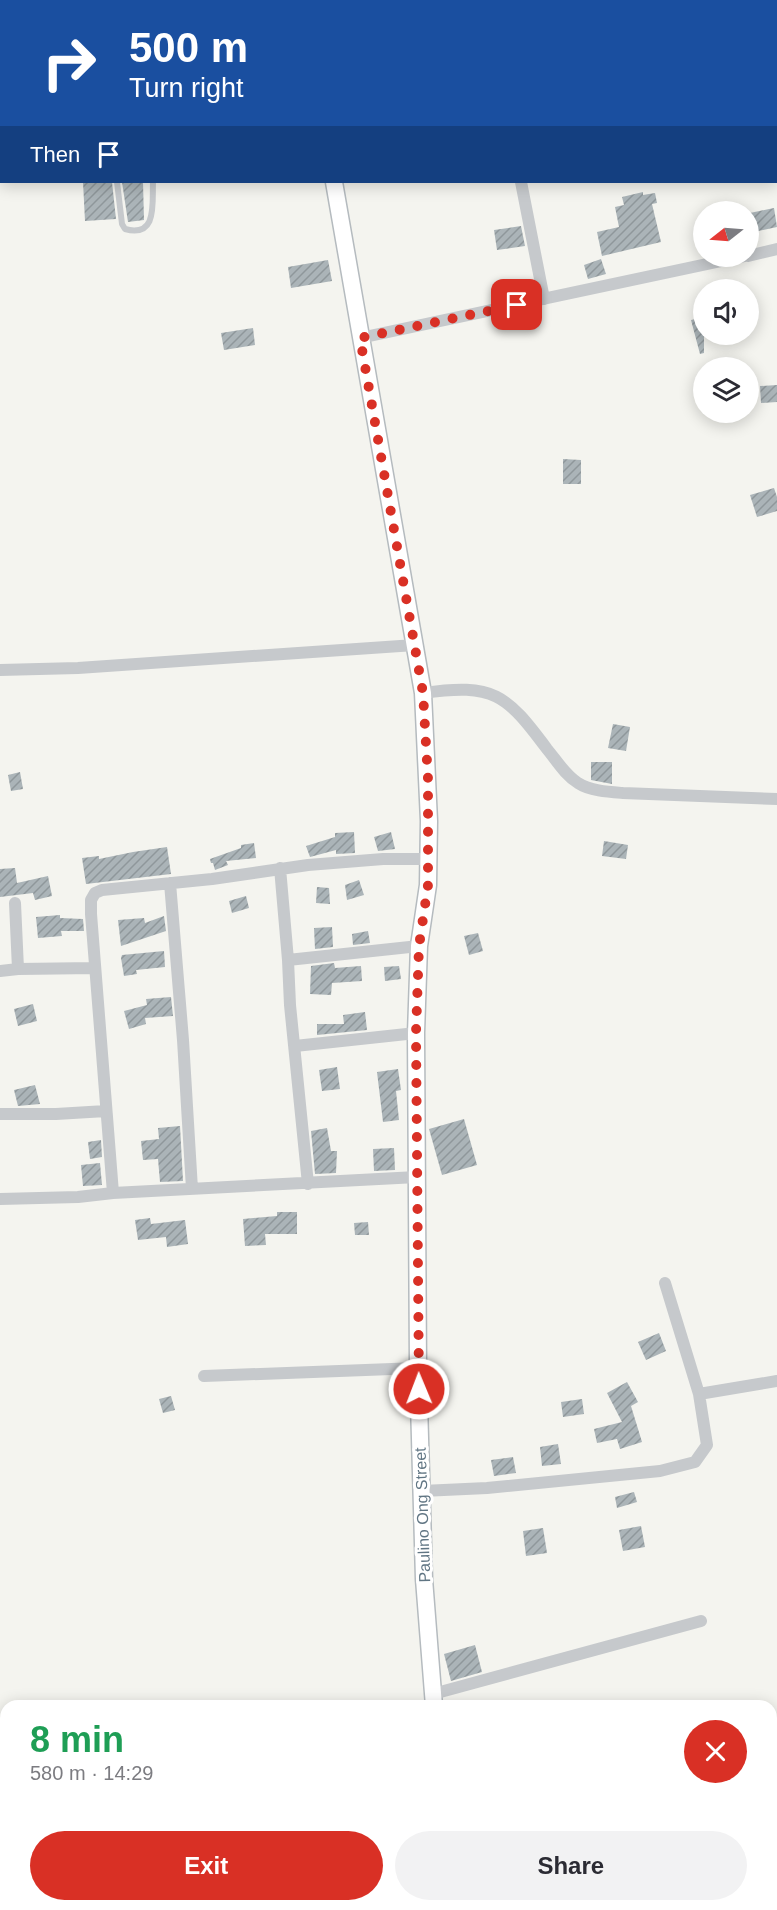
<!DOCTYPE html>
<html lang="en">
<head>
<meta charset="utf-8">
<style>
	body { margin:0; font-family:Helvetica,sans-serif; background:#f2f2f3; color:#2b2b33; height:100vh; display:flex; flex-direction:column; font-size:22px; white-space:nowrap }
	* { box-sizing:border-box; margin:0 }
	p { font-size:20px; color:#7c7c81 }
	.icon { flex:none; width:33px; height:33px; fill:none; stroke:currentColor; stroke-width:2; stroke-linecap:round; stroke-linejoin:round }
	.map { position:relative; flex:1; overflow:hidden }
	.panel { position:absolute; left:0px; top:1700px; width:777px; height:212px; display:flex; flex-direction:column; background:#fff; border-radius:18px 18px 0 0; box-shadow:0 3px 15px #0003 }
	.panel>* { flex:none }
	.top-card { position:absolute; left:0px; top:0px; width:777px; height:183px; box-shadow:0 3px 15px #0003; background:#1a4fa0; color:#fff; overflow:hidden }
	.needle { width:39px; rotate:253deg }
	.fabs { position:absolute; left:693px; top:201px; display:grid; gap:12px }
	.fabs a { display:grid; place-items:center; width:66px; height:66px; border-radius:50%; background:#fff; box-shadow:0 3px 15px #0003; font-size:30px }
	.pin { position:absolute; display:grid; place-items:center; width:51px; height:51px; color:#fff; margin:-26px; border-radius:12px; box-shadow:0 3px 9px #0006 }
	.me { position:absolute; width:66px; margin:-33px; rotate:359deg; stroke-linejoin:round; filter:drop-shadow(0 0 4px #0008) }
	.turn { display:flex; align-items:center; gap:21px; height:126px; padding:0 30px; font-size:27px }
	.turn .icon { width:78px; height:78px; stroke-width:2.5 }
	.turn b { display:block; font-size:42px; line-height:51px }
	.then { display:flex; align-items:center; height:57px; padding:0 30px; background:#0003; gap:12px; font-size:22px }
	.round { display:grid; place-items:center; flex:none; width:63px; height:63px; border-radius:32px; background:#f2f2f3 }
	.head { display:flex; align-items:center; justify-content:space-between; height:102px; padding:0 30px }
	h1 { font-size:36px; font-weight:700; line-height:45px; color:#1e9e55 }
	.primary-button { display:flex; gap:12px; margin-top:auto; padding:12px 30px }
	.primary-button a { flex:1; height:69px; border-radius:36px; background:#d93025; color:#fff; font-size:24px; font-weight:700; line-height:69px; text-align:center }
	.primary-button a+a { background:#f2f2f3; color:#2b2b33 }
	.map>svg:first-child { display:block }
	.building { fill:url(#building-hatch) }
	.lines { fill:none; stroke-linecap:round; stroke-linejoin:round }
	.secondary-casing { stroke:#b5bbbf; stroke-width:19 }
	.path { stroke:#bcbfc1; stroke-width:2; stroke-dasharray:3 3; stroke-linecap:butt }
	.lane { stroke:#c6c9cc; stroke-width:6 }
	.street { stroke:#c6c9cc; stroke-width:12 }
	.secondary { stroke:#fff; stroke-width:16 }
	.route { stroke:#d93025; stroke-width:10; stroke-dasharray:0 18 }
	.labels { text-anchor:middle; stroke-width:6; stroke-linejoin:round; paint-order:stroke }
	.street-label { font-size:16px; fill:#607583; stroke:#fff }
</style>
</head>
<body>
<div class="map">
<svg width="777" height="1910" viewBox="0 0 777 1910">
	<defs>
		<pattern id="building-hatch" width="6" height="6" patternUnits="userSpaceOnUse" patternTransform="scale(1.5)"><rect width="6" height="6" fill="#abb4b8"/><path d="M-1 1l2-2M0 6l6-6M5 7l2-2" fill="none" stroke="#8f979b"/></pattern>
	</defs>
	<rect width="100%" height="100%" fill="#f4f4ef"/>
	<path class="building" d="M83 182H112L116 219 85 221Z
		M122 182H143L144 220 128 222Z
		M643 192V195L655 193 657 203 652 204 661 242 602 256 597 232 619 227 615 207 624 205 622 197Z
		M774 208 777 227 754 232 750 213Z
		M521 226 525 246 497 250 494 230Z
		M601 259 606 274 588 279 584 265Z
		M328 260 332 281 291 288 288 267Z
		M704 317V353L700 354 691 320Z
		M253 328 255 345 224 350 221 333Z
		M777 385V402L761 403 760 386Z
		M563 459 581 460V484H563Z
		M774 488 777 497V511L757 517 750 495Z
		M613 724 630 727 626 751 608 748Z
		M591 762H612V784L591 780Z
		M20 772 23 789 11 791 8 775Z
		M354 832 355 853 336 854V850L310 857 306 846 335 837V833Z
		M391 832 395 849 378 851 374 837Z
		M604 841 628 845 626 859 602 856Z
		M254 843 256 858 226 861 228 865 215 870 213 863H211L210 859 241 848V845Z
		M167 847 171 874 86 884 82 858 99 856V859L133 852Z
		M15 868 17 883 48 876 52 896 35 900 33 893 0 897V869Z
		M359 880 364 895 347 900 345 885Z
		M317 887 329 888 330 904 316 903Z
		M246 896 249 908 232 913 229 901Z
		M60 915V918L83 919 84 931H61L62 936 38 938 36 917Z
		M164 916 166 931 121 946 118 920 144 918 145 923Z
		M332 927 333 947 315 949 314 928Z
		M368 931 370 943 353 945 352 934Z
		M478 933 483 951 469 955 464 936Z
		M164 951 165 967 136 970 137 974 124 976 121 958 122 955Z
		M334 963 335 968 361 966 362 981 332 983 331 995 310 994 311 966Z
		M399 966 401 979 385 981 384 967Z
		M171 997 173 1016 145 1018 146 1024 129 1029 124 1011 147 1005 146 999Z
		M33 1004 37 1021 18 1026 14 1009Z
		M365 1012 367 1030 317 1035V1024H344L343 1015Z
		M337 1067 340 1089 322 1091 319 1070Z
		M398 1069 401 1090 396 1091 399 1120 383 1122 377 1072Z
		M35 1085 40 1104 18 1106 14 1090Z
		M464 1119 477 1165 442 1175 429 1129Z
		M180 1126 183 1181 160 1182 158 1159 143 1160 141 1141 159 1139 158 1128Z
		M327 1128 331 1151H337L336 1173 315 1174 311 1131Z
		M101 1140 102 1157 90 1159 88 1142Z
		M394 1148 395 1170 374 1171 373 1149Z
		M100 1163 102 1185 83 1186 81 1165Z
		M277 1212H297V1234H265L266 1245 245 1246 243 1219 277 1216Z
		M150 1218 151 1224 185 1220 188 1244 167 1247 166 1237 138 1240 135 1220Z
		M368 1222 369 1235H355L354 1223Z
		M659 1333 666 1351 646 1360 638 1342Z
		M627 1382 638 1402 631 1406 642 1442 620 1449 617 1439 597 1443 594 1429 622 1422 607 1393Z
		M171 1396 175 1410 163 1413 159 1399Z
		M582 1399 584 1414 563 1417 561 1402Z
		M558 1444 561 1464 542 1466 540 1447Z
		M513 1457 516 1473 494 1476 491 1460Z
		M634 1492 637 1502 617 1508 615 1497Z
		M641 1526 645 1547 623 1551 619 1530Z
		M543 1528 547 1553 526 1556 523 1531Z
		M475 1645 482 1672 451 1681 444 1654Z"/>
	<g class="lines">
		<defs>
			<path id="secondary" d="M311 0V2
				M334 182 423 693 429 821 428 885 419 946 416 1033 418 1368 424 1579 434 1706
				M468 1905 469 1910"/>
		</defs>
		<use href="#secondary" class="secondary-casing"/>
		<path class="path" d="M771 1818 777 1815
			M624 1910 630 1905"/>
		<path class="lane" d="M117 182 122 224 125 229C158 238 152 203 153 182"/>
		<path class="street" d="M776 59H777
			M521 182 544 299
			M748 256 777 249
			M360 338 745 256
			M0 670 78 668 415 645
			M423 693C494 683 506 694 547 749 557 761 565 775 578 783 590 791 609 792 623 793L777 799
			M280 868 288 960 290 1005 308 1184
			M170 883 183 1040 192 1189
			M15 903 18 969
			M288 960 419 946
			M0 971 18 969 95 968
			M295 1046 416 1033
			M0 1114H56L106 1111
			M113 1193 91 914V900L95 893 102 890 212 879 308 865 383 859H427
			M0 1199 78 1197 113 1193 417 1177
			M204 1376 418 1368
			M699 1394 777 1381
			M422 1491 487 1488 660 1471 695 1462 707 1445 699 1394 665 1283
			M433 1694 701 1621
			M0 1800H6"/>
		<use href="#secondary" class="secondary"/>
	</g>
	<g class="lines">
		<path class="route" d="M419 1389 416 1033 419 946 428 885V779L423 693 360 338 517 305"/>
	</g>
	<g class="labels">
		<g class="street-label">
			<text transform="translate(422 1515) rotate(-92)" y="6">Paulino Ong Street</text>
		</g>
	</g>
</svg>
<div class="fabs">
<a><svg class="needle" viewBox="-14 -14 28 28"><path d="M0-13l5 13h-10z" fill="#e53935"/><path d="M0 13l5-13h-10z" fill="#7c7c81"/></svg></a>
<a><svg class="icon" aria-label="sound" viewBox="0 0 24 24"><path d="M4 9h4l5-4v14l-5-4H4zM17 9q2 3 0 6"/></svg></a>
<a><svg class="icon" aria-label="layers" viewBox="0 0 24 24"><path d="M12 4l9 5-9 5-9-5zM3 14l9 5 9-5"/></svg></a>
</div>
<div class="pin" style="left:517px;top:305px;background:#d93025"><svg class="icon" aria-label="arrive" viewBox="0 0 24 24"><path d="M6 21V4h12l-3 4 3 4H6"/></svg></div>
<svg class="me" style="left:419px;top:1389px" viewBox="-20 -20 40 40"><circle r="17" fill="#d93025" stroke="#fff" stroke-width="3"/><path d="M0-11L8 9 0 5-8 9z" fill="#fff"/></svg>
<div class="top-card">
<div class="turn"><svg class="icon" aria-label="right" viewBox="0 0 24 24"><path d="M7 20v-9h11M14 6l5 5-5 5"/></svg><div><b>500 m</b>Turn right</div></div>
<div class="then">Then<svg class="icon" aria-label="arrive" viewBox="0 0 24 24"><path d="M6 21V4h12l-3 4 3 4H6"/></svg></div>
</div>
<section class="panel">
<div class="head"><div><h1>8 min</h1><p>580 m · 14:29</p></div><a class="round" style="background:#d93025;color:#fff"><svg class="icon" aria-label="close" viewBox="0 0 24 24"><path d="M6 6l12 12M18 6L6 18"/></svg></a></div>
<div class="primary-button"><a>Exit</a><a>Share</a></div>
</section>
</div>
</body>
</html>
